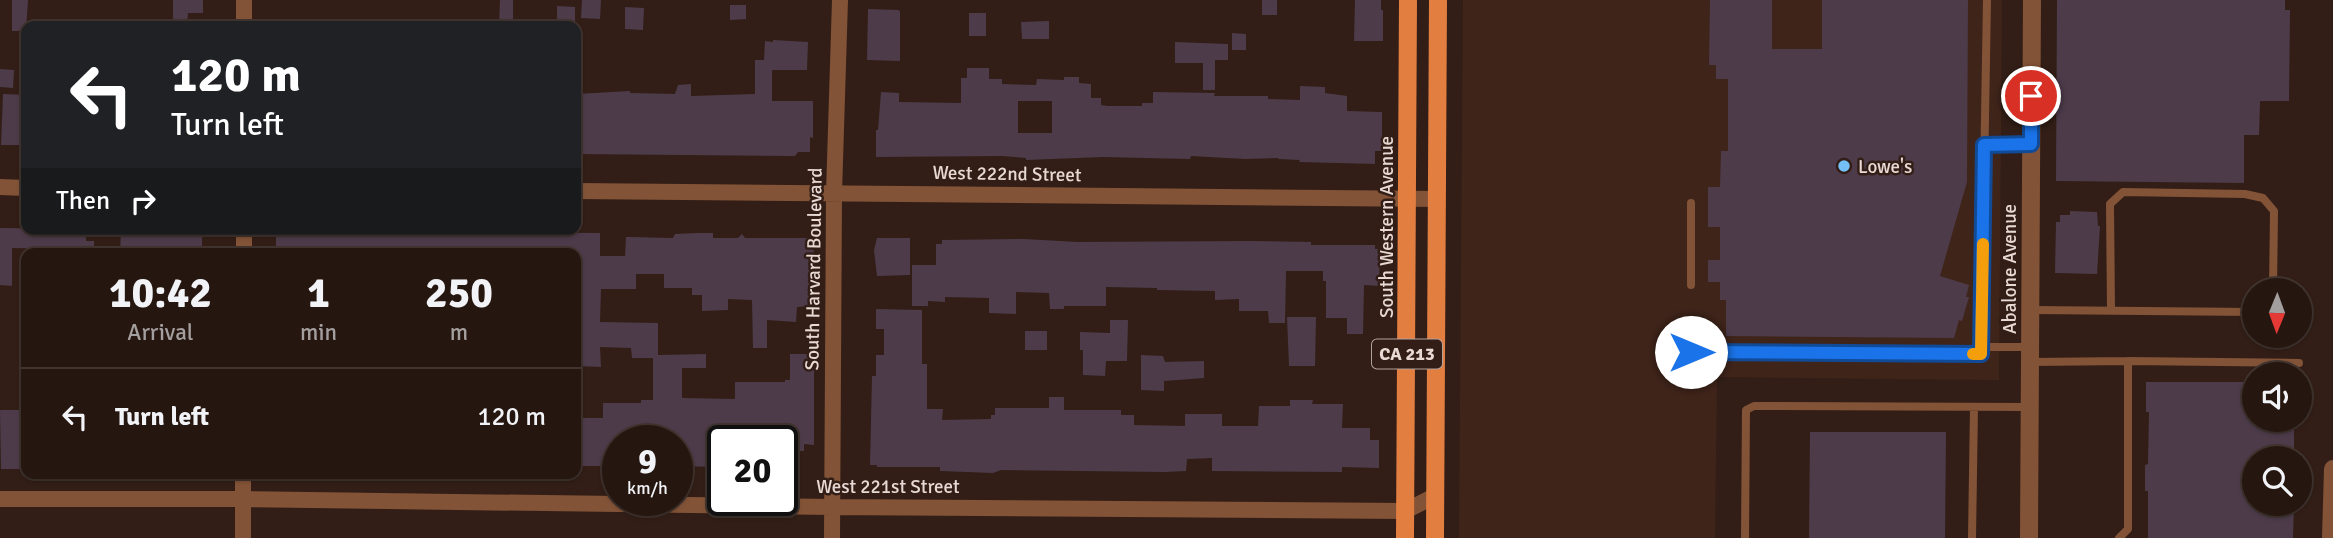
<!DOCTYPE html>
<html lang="en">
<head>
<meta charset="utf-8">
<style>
	body { margin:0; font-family:Signika,sans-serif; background:#32231e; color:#f1f3f6; height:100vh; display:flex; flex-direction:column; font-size:26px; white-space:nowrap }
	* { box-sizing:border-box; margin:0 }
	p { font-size:23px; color:#a49f9f }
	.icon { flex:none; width:38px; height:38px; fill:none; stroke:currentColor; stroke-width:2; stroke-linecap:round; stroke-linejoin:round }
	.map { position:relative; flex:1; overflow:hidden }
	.side { position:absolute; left:21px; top:248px; width:560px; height:231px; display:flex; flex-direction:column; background:#261610; border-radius:14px; box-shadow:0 2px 5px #0004,0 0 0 2px #423530 }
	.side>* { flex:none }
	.top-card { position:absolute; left:21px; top:21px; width:560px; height:214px; border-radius:14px; box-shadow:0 2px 5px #0004,0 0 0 2px #423530; background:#202124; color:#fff; overflow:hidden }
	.needle { width:46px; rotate:181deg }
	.tools { position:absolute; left:2242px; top:278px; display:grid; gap:14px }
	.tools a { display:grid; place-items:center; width:70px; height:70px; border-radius:50%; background:#261610; box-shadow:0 2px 5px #0004,0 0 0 2px #423530; font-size:35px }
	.speed { position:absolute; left:602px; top:425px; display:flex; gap:14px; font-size:35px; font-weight:700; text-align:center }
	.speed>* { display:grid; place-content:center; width:91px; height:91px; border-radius:50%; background:#261610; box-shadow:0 2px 5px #0004,0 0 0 2px #423530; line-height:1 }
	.speed small { font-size:18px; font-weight:400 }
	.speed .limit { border:4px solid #111; border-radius:10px; background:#fff; color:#111 }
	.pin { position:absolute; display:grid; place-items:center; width:60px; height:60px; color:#fff; margin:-30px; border:4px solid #fff; border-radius:50%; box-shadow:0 2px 7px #0007 }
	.me { position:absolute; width:77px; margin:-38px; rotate:90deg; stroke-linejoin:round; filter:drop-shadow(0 0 5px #0008) }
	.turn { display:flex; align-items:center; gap:24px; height:147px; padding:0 35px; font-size:32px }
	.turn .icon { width:91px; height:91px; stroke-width:2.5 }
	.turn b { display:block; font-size:49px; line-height:60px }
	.then { display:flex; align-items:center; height:66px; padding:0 35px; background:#0003; gap:14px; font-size:26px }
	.eta { display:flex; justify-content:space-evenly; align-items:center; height:119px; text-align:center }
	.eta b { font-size:42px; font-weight:800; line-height:49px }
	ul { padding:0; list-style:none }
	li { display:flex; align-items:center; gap:21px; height:98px; padding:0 35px; border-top:2px solid #423530 }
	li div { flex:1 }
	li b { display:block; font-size:26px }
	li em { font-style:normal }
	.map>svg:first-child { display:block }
	.built { fill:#3f241a }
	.building { fill:#4d3b4a; fill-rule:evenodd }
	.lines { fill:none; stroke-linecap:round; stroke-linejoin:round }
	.service { stroke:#835337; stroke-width:8 }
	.minor { stroke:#835337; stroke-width:16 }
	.tertiary { stroke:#835337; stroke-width:18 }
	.primary { stroke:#e37e41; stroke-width:18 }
	.route-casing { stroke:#114b97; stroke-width:18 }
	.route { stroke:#1a73e8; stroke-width:12 }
	.slow { stroke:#f59e0b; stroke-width:12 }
	.poi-dot { fill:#74c0f6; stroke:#321e16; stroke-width:2.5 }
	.labels { text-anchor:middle; stroke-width:5; stroke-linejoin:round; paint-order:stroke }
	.shield { fill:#321e16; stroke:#b1a19b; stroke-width:2 }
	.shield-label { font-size:18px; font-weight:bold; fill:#e8d9d4 }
	.poi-label { font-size:19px; fill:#e8d9d4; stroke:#321e16; text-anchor:start }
	.street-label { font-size:19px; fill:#e8d9d4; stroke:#321e16 }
</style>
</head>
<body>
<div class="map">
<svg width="2333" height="538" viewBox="0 0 2333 538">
	<rect width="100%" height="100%" fill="#321e16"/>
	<path class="built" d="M1463 0H2002L1999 380 1717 377 1715 538H1459Z"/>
	<path class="building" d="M12 0H28L26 31H12Z
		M173 0H203V13H188L187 26H173Z
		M500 0H513V26H499Z
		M582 0H601L600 19 581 18Z
		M1262 0H1277V15H1262Z
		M1355 0H1381V10H1383V41H1354Z
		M1710 0H1772V49H1822V0H1968L1967 182 1940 276 1969 285 1966 297H1969L1962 321 1959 320 1954 338 1726 336V300H1720V282H1708V260H1720V227H1708V187H1720L1721 151H1728V79H1716V65H1709Z
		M2057 0H2285V10H2290L2289 101H2260L2259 135H2244V183L2056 181Z
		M730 5H746V19L730 20Z
		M557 6 575 7V26H557Z
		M625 7 644 8 643 30 625 29Z
		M868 9 899 10 900 12V61L867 60Z
		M969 13H986V36H969Z
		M1049 21V39H1022L1021 22Z
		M1232 33 1246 34V50H1232Z
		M773 40 808 42 807 70H772V101H813V138L810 137V152H798L795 156 576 154 577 94 630 91V93L675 94 678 85 691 84V96L755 94V60H764L765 41 773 42Z
		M1175 42 1228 44V60H1215V90H1203V63H1175Z
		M967 68H989V79H1002V84L1036 85 1037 79 1064 80V77H1079V83L1091 84V98H1101V105L1108 106H1142V103H1153V92L1215 93 1214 96H1268V99L1300 100V86L1325 87V93L1347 96V111L1382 112V151H1375V164L1299 162 1300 160 1279 159 1277 158 1245 159 1191 156 1190 159 1103 157 1026 160V158L1002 156 876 157V130H878L881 92 899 93V102L961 103V78H967ZM1018 101H1052V133H1018Z
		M0 69 14 70 13 88 0 87Z
		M3 94 25 95 26 145H1Z
		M2070 211 2097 212 2098 226H2100L2097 274 2055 273 2056 222H2060V215H2070Z
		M0 228 86 229V241H94V254H68V249L12 248V286L0 285Z
		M121 229H139V235H170L171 229H202V254H120Z
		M379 231 600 233V256H625L626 237H629L673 238 675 234 696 233H713V238H738L742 234 745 238H811L814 245 812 306 797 307 796 322 767 320V348H753L752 300 728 299V310L702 311V295H692V288H664V274H636V289H601L600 322 658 323V355L706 354V368H682V398L735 399V382H785V380H790V354H814V445L804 444V451H800L799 471H784V441H723V467H717L677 466V441H618V466H581L579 444H576V418H603V403H641V400H653V358H632L631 348 600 347 601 367 576 366V333H579V254H276V232Z
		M877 238H910V275L877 276 874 250Z
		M1024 239 1077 242 1250 241 1311 242V245H1375V249H1380L1379 286 1364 285 1363 334H1347V318H1326V281H1323V271H1286L1285 323H1269L1268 311H1239V299L1215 300V291L1157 290V288L1106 287V306H1064V309H1050L1049 293 1016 292V314L989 313V298L945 297V302L928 301V306H912V265H936V244H942V240Z
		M876 309 922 310V364H927V409H943L942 420 991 419V415H995V408H1049V397H1064V410H1121V415H1134V425L1185 426V414H1222V426H1258L1259 406H1290V400H1313L1312 404H1343L1342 428H1370V440H1379V468L1342 467V472L1212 471V458L1187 459 1186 471 1165 472 1001 470 993 473 940 471V467H877V465H870L872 376H876V355H884V329H876Z
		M1287 317H1316L1315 366H1289Z
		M1110 320H1128L1127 361H1106L1105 376 1083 375V350H1080V332L1110 333Z
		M1025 331H1047V350H1025Z
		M1141 355 1163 356 1165 362 1204 361V378L1164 381V391L1141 390Z
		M2146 382H2254V420H2294V458H2254V504H2294L2293 538H2148V491H2145V465L2148 464 2149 412H2146Z
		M0 410H21L20 469H1Z
		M1810 432H1946L1945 538H1809Z"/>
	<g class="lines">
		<path class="service" d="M1984 145 2031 144
			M1691 285V203
			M2030 310 2254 312
			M2111 310 2110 204 2123 192 2245 194 2263 198 2274 211 2273 290
			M1981 347H2030
			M1691 352 1981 354 1987 0
			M2128 361 2299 363
			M2030 362 2128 361V529L2119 538
			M1745 538 1746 410 1754 406 2030 407
			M1972 538 1974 407"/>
		<path class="minor" d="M244 26V0
			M0 187 26 188
			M576 191 1437 199
			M244 254V229
			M0 499H243L831 507 1405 511 1435 496
			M243 538V474
			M832 538 834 193 840 0"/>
		<path class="tertiary" d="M2029 538 2032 0
			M2331 538 2333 469"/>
		<path class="primary" d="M1405 538 1408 0
			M1435 538 1438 0"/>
	</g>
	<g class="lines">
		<defs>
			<path id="route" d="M1691 352 1981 354 1984 145 2031 144V96"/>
		</defs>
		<use href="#route" class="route-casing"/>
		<use href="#route" class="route"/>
		<path class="slow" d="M1973 354H1981L1983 244"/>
	</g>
	<circle class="poi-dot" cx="1844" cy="166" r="7"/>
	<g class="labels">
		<rect class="shield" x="1372" y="339.5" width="70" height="29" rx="5"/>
		<g class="shield-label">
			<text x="1407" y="360">CA 213</text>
		</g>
		<g class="poi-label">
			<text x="1858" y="173">Lowe's</text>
		</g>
		<g class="street-label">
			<text transform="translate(1007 173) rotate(1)" y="7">West 222nd Street</text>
			<text transform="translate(1386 227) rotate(-90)" y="7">South Western Avenue</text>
			<text transform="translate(813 269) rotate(-89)" y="7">South Harvard Boulevard</text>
			<text transform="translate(2009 269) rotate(-90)" y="7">Abalone Avenue</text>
			<text x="888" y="493">West 221st Street</text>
		</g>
	</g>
</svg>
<div class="tools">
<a><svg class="needle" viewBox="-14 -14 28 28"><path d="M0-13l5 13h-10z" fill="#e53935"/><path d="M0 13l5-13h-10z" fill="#a49f9f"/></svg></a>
<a><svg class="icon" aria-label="sound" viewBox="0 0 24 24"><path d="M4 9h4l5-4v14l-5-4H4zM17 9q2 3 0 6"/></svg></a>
<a><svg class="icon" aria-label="search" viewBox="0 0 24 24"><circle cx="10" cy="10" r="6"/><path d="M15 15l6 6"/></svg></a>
</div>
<div class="speed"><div>9<small>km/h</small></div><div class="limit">20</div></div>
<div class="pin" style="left:2031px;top:96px;background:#d93025"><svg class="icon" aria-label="arrive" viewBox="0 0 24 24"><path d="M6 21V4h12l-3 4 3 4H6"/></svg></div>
<svg class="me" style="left:1691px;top:352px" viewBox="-20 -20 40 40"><circle r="19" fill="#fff"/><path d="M0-13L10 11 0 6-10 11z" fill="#1a73e8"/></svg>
<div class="top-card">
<div class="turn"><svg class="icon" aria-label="left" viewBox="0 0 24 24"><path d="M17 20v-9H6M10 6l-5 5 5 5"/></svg><div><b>120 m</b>Turn left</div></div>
<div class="then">Then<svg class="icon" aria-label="right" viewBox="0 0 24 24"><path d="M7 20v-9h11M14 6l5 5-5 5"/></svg></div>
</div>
<section class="side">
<div class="eta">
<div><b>10:42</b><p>Arrival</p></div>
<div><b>1</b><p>min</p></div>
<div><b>250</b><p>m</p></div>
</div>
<ul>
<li><svg class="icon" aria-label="left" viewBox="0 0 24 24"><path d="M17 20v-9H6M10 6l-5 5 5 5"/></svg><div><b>Turn left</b></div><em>120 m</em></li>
</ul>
</section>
</div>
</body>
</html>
